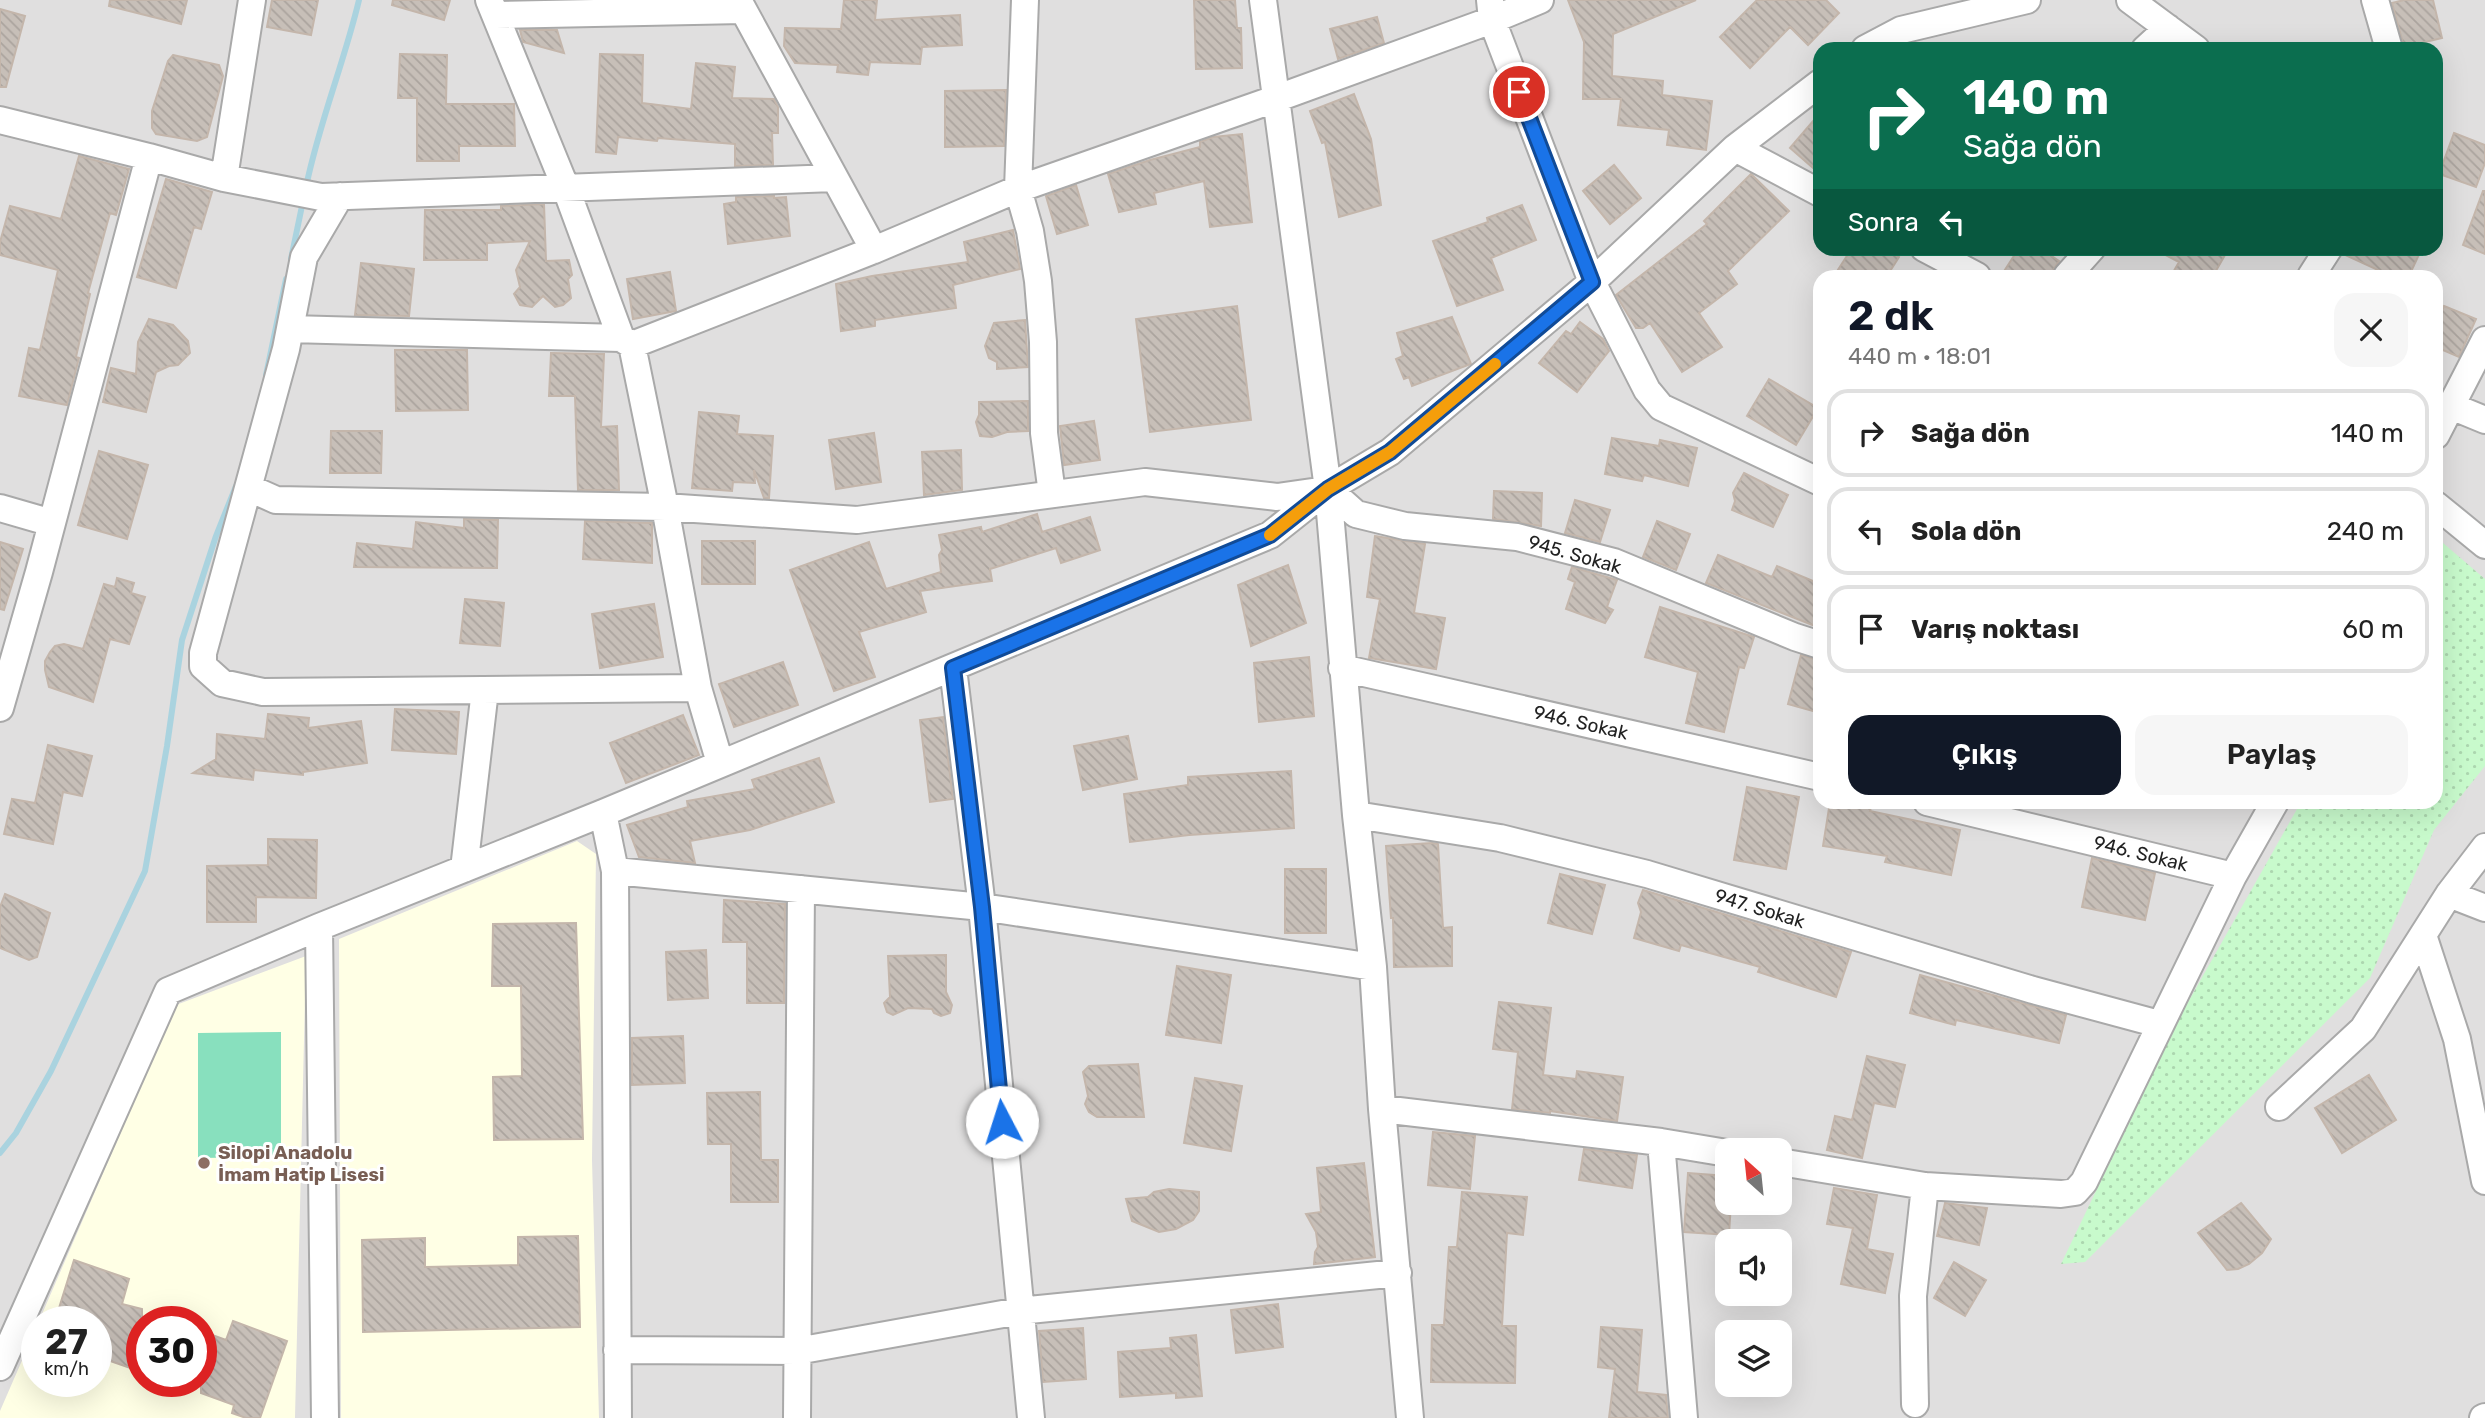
<!DOCTYPE html>
<html lang="tr">
<head>
<meta charset="utf-8">
<style>
	body { margin:0; font-family:Rubik,sans-serif; background:#f6f6f6; color:#222; height:100vh; display:flex; flex-direction:column; font-size:26px; white-space:nowrap }
	* { box-sizing:border-box; margin:0 }
	p { font-size:23px; color:#767676 }
	.icon { flex:none; width:38px; height:38px; fill:none; stroke:currentColor; stroke-width:2; stroke-linecap:round; stroke-linejoin:round }
	.map { position:relative; flex:1; overflow:hidden }
	.panel { position:absolute; left:1813px; top:270px; width:630px; height:539px; display:flex; flex-direction:column; background:#fff; border-radius:21px; box-shadow:0 7px 28px #0002 }
	.panel>* { flex:none }
	.guide { position:absolute; left:1813px; top:42px; width:630px; height:214px; border-radius:21px; box-shadow:0 7px 28px #0002; background:#0b6e4f; color:#fff; overflow:hidden }
	.needle { width:46px; rotate:333deg }
	.controls { position:absolute; left:1715px; top:1138px; display:grid; gap:14px }
	.controls a { display:grid; place-items:center; width:77px; height:77px; border-radius:14px; background:#fff; box-shadow:0 7px 28px #0002; font-size:35px }
	.speed { position:absolute; left:21px; top:1306px; display:flex; gap:14px; font-size:35px; font-weight:700; text-align:center }
	.speed>* { display:grid; place-content:center; width:91px; height:91px; border-radius:50%; background:#fff; box-shadow:0 7px 28px #0002; line-height:1 }
	.speed small { font-size:18px; font-weight:400 }
	.speed .limit { border:10px solid #d22; background:#fff; color:#111 }
	.pin { position:absolute; display:grid; place-items:center; width:60px; height:60px; color:#fff; margin:-30px; border:4px solid #fff; border-radius:50%; box-shadow:0 2px 7px #0007 }
	.me { position:absolute; width:77px; margin:-38px; rotate:355deg; stroke-linejoin:round; filter:drop-shadow(0 0 5px #0008) }
	.turn { display:flex; align-items:center; gap:24px; height:147px; padding:0 35px; font-size:32px }
	.turn .icon { width:91px; height:91px; stroke-width:2.5 }
	.turn b { display:block; font-size:49px; line-height:60px }
	.then { display:flex; align-items:center; height:66px; padding:0 35px; background:#0003; gap:14px; font-size:26px }
	.round { display:grid; place-items:center; flex:none; width:74px; height:74px; border-radius:21px; background:#f6f6f6 }
	.headline { display:flex; align-items:center; justify-content:space-between; height:119px; padding:0 35px }
	h1 { font-size:42px; font-weight:600; line-height:52px; color:#111827 }
	.action { display:flex; gap:14px; margin-top:auto; padding:14px 35px }
	.action a { flex:1; height:80px; border-radius:21px; background:#111827; color:#fff; font-size:28px; font-weight:600; line-height:80px; text-align:center }
	.action a+a { background:#f6f6f6; color:#222 }
	ul { padding:0; list-style:none }
	li { display:flex; align-items:center; gap:21px; height:88px; margin:0 14px 10px; padding:0 21px; border:4px solid #e0e0e0; border-radius:21px }
	li div { flex:1 }
	li b { display:block; font-size:26px }
	li em { font-style:normal }
	.map>svg:first-child { display:block }
	.residential { fill:#e0dfdf; fill-rule:evenodd }
	.education { fill:#ffffe5; fill-rule:evenodd }
	.park { fill:url(#park-dots) }
	.pitch { fill:#88e0be }
	.lines { fill:none; stroke-linecap:round; stroke-linejoin:round }
	.stream { stroke:#aad3df; stroke-width:6 }
	.building { fill:url(#building-back-hatch); stroke:#c4b6ab; stroke-width:2 }
	.minor-casing { stroke:#a9a9a9; stroke-width:30 }
	.minor { stroke:#fff; stroke-width:26 }
	.route-casing { stroke:#114b97; stroke-width:18 }
	.route { stroke:#1a73e8; stroke-width:12 }
	.slow { stroke:#f59e0b; stroke-width:12 }
	.education-dot { fill:#8d6e63; stroke:#fff; stroke-width:2.5 }
	.labels { text-anchor:middle; stroke-width:6; stroke-linejoin:round; paint-order:stroke }
	.street-label { font-size:19px; fill:#222; stroke:#fff }
	.education-label { font-size:19px; font-weight:bold; fill:#785e54; stroke:#fff; text-anchor:start }
</style>
</head>
<body>
<div class="map">
<svg width="2485" height="1418" viewBox="0 0 2485 1418">
	<defs>
		<pattern id="park-dots" width="8" height="8" patternUnits="userSpaceOnUse" patternTransform="scale(1.75)"><rect width="8" height="8" fill="#c8facc"/><path d="M2 2h.1M6 6h.1" fill="none" stroke="#acd6af" stroke-width="1.8" stroke-linecap="round"/></pattern>
		<pattern id="building-back-hatch" width="6" height="6" patternUnits="userSpaceOnUse" patternTransform="scale(1.75)"><rect width="6" height="6" fill="#c7bfb8"/><path d="M-1 5l2 2M0 0l6 6M5-1l2 2" fill="none" stroke="#aba49e"/></pattern>
	</defs>
	<rect width="100%" height="100%" fill="#f2efe9"/>
	<path class="residential" d="M0 0H2485V1418H0ZM1820 49H2436V248H1820ZM1820 276H2436V802H1820ZM1727 1150H1780V1202H1727ZM1727 1241H1780V1293H1727ZM37 1321H96V1381H37ZM142 1321H201V1381H142ZM1727 1332H1780V1384H1727Z"/>
	<path class="education" d="M577 841 596 854 592 1160 599 1418H341L339 939Z
		M306 956 295 1418H0V1411L37 1326V1381H96V1321H39L176 1005ZM142 1321H201V1381H142Z"/>
	<path class="park" d="M2436 537 2485 579V766L2434 830 2370 978 2085 1262 2061 1264 2178 1020 2301 802H2436Z"/>
	<path class="pitch" d="M281 1032V1157L198 1158V1033Z"/>
	<g class="lines">
		<path class="stream" d="M306 187C319 123 344 63 359 0
			M291 259 303 201
			M266 375 286 279
			M0 1153 16 1133 51 1071 145 871 167 746 182 640 216 536 236 486"/>
	</g>
	<path class="building" d="M110 0H187L181 24 109 6Z
		M272 0H318L311 35 267 27Z
		M393 0H450L444 20 392 5Z
		M844 0H877L875 20 960 15 962 45 922 47 920 64 870 62 868 75 837 72 838 65 795 63 784 46 785 28 841 29Z
		M1194 0H1235L1237 28H1241L1242 68 1196 69Z
		M1568 0H1696L1613 34 1612 76 1663 81 1662 95 1712 101 1706 150 1667 145 1669 130 1618 125 1621 99H1583L1584 42Z
		M1757 0H1826L1839 13 1808 45 1790 27 1750 68 1720 37Z
		M2404 0H2433L2442 38 2404 47 2392 3Z
		M0 9 25 16 6 87H0Z
		M1377 17 1384 43 1338 59 1330 29Z
		M520 30H557L564 53 523 42Z
		M400 54 447 55 446 104H514L515 146H459V161H417V98H398Z
		M600 54 643 55 642 103 691 109 696 63 735 67 732 98 774 99 778 107V133H772L773 165 735 166V144L658 138 657 141 618 137 616 154 596 152Z
		M173 55 219 65 223 76 207 137 197 141 156 134 152 128V111L168 61Z
		M1006 90 1004 146 945 147V91Z
		M1354 94 1371 139 1381 205 1339 217 1325 142 1322 143 1310 111Z
		M1820 113V174L1790 148Z
		M2454 133 2485 145V163L2476 187 2439 174Z
		M1242 134 1252 222 1210 227 1204 181 1154 193 1156 204 1119 212 1108 174 1150 160 1200 147V142L1213 137Z
		M79 156 129 169 116 215 110 213 88 293 90 294 76 357 79 358 67 405 19 396 29 348 40 350 58 270 0 255V242L10 206 61 219Z
		M1614 165 1641 198 1610 224 1583 191Z
		M1751 174 1789 211 1728 271 1737 284 1699 313 1722 347 1682 372 1650 323 1643 328H1636L1616 295 1707 224 1704 221Z
		M166 179 212 192 201 229 194 227 176 288 137 277Z
		M1076 185 1088 225 1057 234 1046 196Z
		M2483 191H2485V254L2463 245Z
		M774 196V198L786 197 790 236 728 244 724 204 736 202V197Z
		M544 204 546 261 569 260 572 275 568 279 571 298 563 305 555 307 543 296 532 307 520 305 514 294 520 287 516 270 530 241 487 243V260H424L425 210H501V206Z
		M1522 205 1536 240 1491 258 1503 290 1457 306 1433 241 1488 222 1487 218Z
		M1013 230 1020 269 953 285 956 308 875 320V326L841 331 836 284 872 276 968 262 964 242Z
		M1852 248H1886L1899 257 1887 276H1834Z
		M2019 248H2040L2059 261 2052 272V276H2001Z
		M2152 248H2229L2213 276H2171L2179 262Z
		M2345 248H2422L2409 276H2391L2343 254Z
		M361 263 414 269 409 316 355 315Z
		M670 272 676 311 633 319 627 279Z
		M1237 306 1251 420 1150 432 1136 319Z
		M2444 306 2476 319 2459 357 2436 347V324Z
		M1452 317 1471 364 1412 386 1409 377 1404 379 1396 359 1403 356 1397 333Z
		M149 319 173 325 188 341 190 353 178 365 169 366 156 372 146 412 103 402 111 368 136 374 138 342Z
		M1025 320 1028 367 997 369V362L989 358 985 346 994 323Z
		M1580 322 1603 339 1609 351 1577 392 1539 363 1566 331 1571 334Z
		M395 350H467L468 410 396 411Z
		M551 353 604 354 601 427 617 426 619 490H578L575 396H549Z
		M1769 379 1818 408 1796 445 1747 416Z
		M1028 401V431L1007 432 992 437 980 436 976 422 979 415V402Z
		M699 412 739 416 737 434 773 436 769 498H764L754 470 755 483 733 482 732 491 692 488Z
		M1094 421 1100 460 1064 465 1060 426Z
		M331 431H382L381 473H330Z
		M874 433 881 482 836 489 829 440Z
		M1612 438 1659 446 1660 440 1697 448 1688 486 1644 475 1642 481 1605 474Z
		M961 450 962 490 924 495 922 452Z
		M99 451 148 465 127 539 78 525Z
		M1744 473 1788 495 1773 527 1732 510 1735 501 1733 493Z
		M1494 491 1542 493 1541 526 1493 519Z
		M1575 500 1610 510 1600 542 1565 533Z
		M1037 514 1042 532 1090 517 1100 550 1061 563 1056 548 990 569 992 581 920 591 926 612 859 632 875 677 834 691 790 570 869 542 886 589 941 572 939 555 942 550 939 535 981 527 982 532Z
		M464 519 498 520 497 568 354 567 357 543 413 549 416 522 464 528Z
		M585 521 652 523V563L583 559Z
		M1657 521 1690 534 1676 570 1643 557Z
		M1375 536 1425 544 1414 613 1445 618 1436 669 1369 658 1380 599 1367 597Z
		M702 541H755V584H702Z
		M0 542 23 549 4 610 0 609Z
		M1718 555 1772 577 1777 566 1820 584V628L1706 583Z
		M1288 565 1306 623 1251 646 1238 585Z
		M1572 567 1617 580 1607 607 1613 610 1605 623 1566 609 1575 582 1568 579Z
		M117 578 134 583 131 593 145 597 129 644 110 639 93 702 49 687 45 670V661L50 652 55 646 64 644 83 649 104 584 115 587Z
		M465 599 504 603 500 646 460 643Z
		M654 604 663 657 600 668 592 614Z
		M1660 607 1754 637 1744 668 1739 667 1724 732 1686 723 1698 672 1645 657Z
		M1801 655 1820 660V713L1788 704Z
		M1309 657 1314 716 1259 722 1254 663Z
		M783 662 798 705 734 727 719 684Z
		M395 709 459 712 456 754 392 750Z
		M268 714 309 718 308 728 361 721 367 763 303 772V775L254 770 253 780 193 773 216 759 217 734 265 739Z
		M683 715 699 755 626 783 610 743Z
		M943 717 953 799 930 802 920 720Z
		M1128 736 1137 779 1083 790 1074 746Z
		M48 745 92 756 82 796 63 792 53 844 4 834 12 799 35 803Z
		M819 758 834 802 750 830 690 841 695 863 639 857 627 825 688 807 687 801 755 789 752 780Z
		M1291 771 1294 828 1189 835 1130 842 1124 794 1188 785V777Z
		M1747 787 1799 797 1786 869 1734 860Z
		M1830 802 1872 803 1870 811 1960 830 1951 875 1885 862 1887 856 1823 846Z
		M268 839 317 840 316 898 256 897V922H207V866L268 865Z
		M1432 843 1438 844 1443 928 1452 927V966L1394 967 1393 918H1391L1386 846Z
		M2092 858 2155 873 2145 920 2082 907Z
		M1285 869H1326V933H1285Z
		M1560 874 1605 885 1592 934 1548 923Z
		M1643 890 1851 952 1836 997 1758 972 1760 967 1681 945 1679 951 1634 938 1641 912 1638 903Z
		M5 894 50 913 37 957 29 960 0 948V907Z
		M724 900 785 904 784 1003H747V942H723Z
		M576 923 583 1139 494 1140 493 1077 522 1076 521 986H492L493 924Z
		M706 950 708 998 668 1000 666 952Z
		M946 955V992L952 1005 950 1013 941 1016 934 1013 932 1009 908 1008 893 1015 887 1012 884 1003 890 997 888 956Z
		M1177 966 1231 975 1221 1043 1166 1035Z
		M1920 975 2066 1015 2059 1043 1956 1020 1955 1025 1910 1013Z
		M1499 1002 1551 1008 1543 1075 1576 1079 1577 1071 1623 1077 1617 1121 1550 1111V1113L1512 1109 1518 1052 1493 1049Z
		M683 1036 685 1083 632 1085V1038Z
		M1867 1056 1905 1065 1895 1107 1874 1103 1862 1158 1827 1150 1835 1116 1852 1120Z
		M1138 1064 1144 1117H1097L1089 1112 1085 1104 1088 1096 1083 1072 1089 1066Z
		M2369 1075 2396 1120 2342 1153 2315 1108Z
		M1195 1078 1242 1086 1231 1151 1184 1143Z
		M760 1092 761 1160H778V1202H731V1144H708L707 1093Z
		M1433 1132 1475 1136 1470 1189 1428 1185Z
		M1584 1149 1637 1155 1632 1188 1579 1180Z
		M1364 1163 1375 1257 1314 1264 1315 1252 1318 1247 1316 1232 1306 1214 1321 1212 1317 1168Z
		M1688 1173 1727 1176V1202H1731L1729 1235 1684 1232Z
		M1834 1188 1877 1195 1867 1249 1893 1254 1885 1293 1841 1284 1853 1228 1827 1224Z
		M1169 1189 1199 1192V1211L1193 1220 1176 1229 1159 1232 1132 1221 1126 1199 1148 1197 1154 1192Z
		M1462 1192 1527 1197 1523 1235 1507 1233 1502 1326H1516L1515 1383 1431 1382 1432 1325H1444L1449 1247H1457Z
		M1945 1203 1987 1208 1979 1245 1937 1236Z
		M2241 1203 2271 1239 2262 1253 2249 1264 2238 1269 2227 1270 2198 1233Z
		M578 1236 580 1327 363 1332 362 1240 425 1238V1267L518 1265V1237Z
		M74 1260 129 1279 122 1304 142 1309V1372L96 1356V1321H55Z
		M1954 1262 1986 1280 1965 1316 1934 1298Z
		M1278 1304 1283 1347 1236 1353 1231 1310Z
		M233 1321 287 1341 260 1418H246L232 1413 234 1405 201 1393V1331L226 1340Z
		M1601 1327 1642 1330 1637 1392 1666 1395 1668 1418H1609L1615 1369 1598 1367Z
		M1083 1328 1086 1379 1043 1382 1039 1331Z
		M1196 1335 1202 1396 1176 1398V1393L1120 1397 1118 1352 1171 1348 1170 1338Z"/>
	<g class="lines">
		<defs>
			<path id="minor" d="M489 0 565 186 621 338 632 345 665 507 698 688 720 763
				M738 0 874 250
				M1025 0 1018 189 1030 231 1038 281 1043 342 1044 433 1052 494
				M1263 0 1328 489 1356 815 1373 967 1382 1109 1410 1418
				M1490 0 1492 20 1592 282 1647 390 1661 407 1820 482
				M2130 0 2196 49
				M2375 0 2389 49
				M496 15 743 10
				M1865 49 1901 30 2027 0
				M2145 49 2168 28
				M0 120 149 157 224 178 321 197 834 178
				M1735 148 1820 193
				M224 178 252 0
				M340 196 304 257 286 349 203 653V666L222 683 263 692 698 688
				M1924 248 1977 276
				M2067 276 2092 248
				M2311 276 2329 248
				M290 329 621 338
				M632 345 874 250 1018 189 1275 99 1492 20 1540 0
				M2451 406 2485 420
				M2436 435 2485 340
				M249 488 276 500 665 507 857 520 1145 482 1277 497 1326 490
				M1328 489 1356 514 1405 526 1517 537 1614 562 1795 637 1820 645
				M2436 505 2485 545
				M0 508 52 523
				M953 668 982 907 1031 1418
				M1342 668 1820 777
				M0 708 39 572 149 157
				M1927 802 2233 876
				M603 813 615 871 618 1418
				M1356 815 1500 838 1647 874 2033 990 2159 1024
				M464 869 485 690
				M615 871 982 907 1373 967
				M2449 894 2485 908
				M319 927 325 1418
				M2423 935 2457 1039 2485 1181
				M2279 1107 2363 1029 2449 894 2485 847
				M1382 1109 1661 1142 1727 1153
				M1661 1142 1684 1418
				M1780 1162 1925 1186 2061 1194 2075 1192 2084 1182 2233 876 2275 802
				M617 1350 797 1351 1019 1311 1398 1273
				M0 1367 168 991 319 927 603 813 1270 535 1328 489 1390 452 1592 282 1735 148 1820 83
				M1915 1404 1913 1296 1925 1186
				M797 1418 801 889
				M2483 1418 2485 1417"/>
		</defs>
		<use href="#minor" class="minor-casing"/>
		<use href="#minor" class="minor"/>
	</g>
	<g class="lines">
		<defs>
			<path id="route" d="M1002 1122 982 907 953 668 1270 535 1328 489 1390 452 1592 282 1519 92"/>
		</defs>
		<use href="#route" class="route-casing"/>
		<use href="#route" class="route"/>
		<path class="slow" d="M1270 535 1328 489 1390 452 1495 364"/>
	</g>
	<circle class="education-dot" cx="204" cy="1163" r="7"/>
	<g class="labels">
		<g class="street-label">
			<text transform="translate(1575 554) rotate(16)" y="7">945. Sokak</text>
			<text transform="translate(1581 722) rotate(13)" y="7">946. Sokak</text>
			<text transform="translate(2141 853) rotate(14)" y="7">946. Sokak</text>
			<text transform="translate(1760 908) rotate(17)" y="7">947. Sokak</text>
		</g>
		<g class="education-label">
			<text x="218" y="1159">Silopi Anadolu<tspan x="218" dy="22">İmam Hatip Lisesi</tspan></text>
		</g>
	</g>
</svg>
<div class="controls">
<a><svg class="needle" viewBox="-14 -14 28 28"><path d="M0-13l5 13h-10z" fill="#e53935"/><path d="M0 13l5-13h-10z" fill="#767676"/></svg></a>
<a><svg class="icon" aria-label="sound" viewBox="0 0 24 24"><path d="M4 9h4l5-4v14l-5-4H4zM17 9q2 3 0 6"/></svg></a>
<a><svg class="icon" aria-label="layers" viewBox="0 0 24 24"><path d="M12 4l9 5-9 5-9-5zM3 14l9 5 9-5"/></svg></a>
</div>
<div class="speed"><div>27<small>km/h</small></div><div class="limit">30</div></div>
<div class="pin" style="left:1519px;top:92px;background:#d93025"><svg class="icon" aria-label="arrive" viewBox="0 0 24 24"><path d="M6 21V4h12l-3 4 3 4H6"/></svg></div>
<svg class="me" style="left:1002px;top:1122px" viewBox="-20 -20 40 40"><circle r="19" fill="#fff"/><path d="M0-13L10 11 0 6-10 11z" fill="#1a73e8"/></svg>
<div class="guide">
<div class="turn"><svg class="icon" aria-label="right" viewBox="0 0 24 24"><path d="M7 20v-9h11M14 6l5 5-5 5"/></svg><div><b>140 m</b>Sağa dön</div></div>
<div class="then">Sonra<svg class="icon" aria-label="left" viewBox="0 0 24 24"><path d="M17 20v-9H6M10 6l-5 5 5 5"/></svg></div>
</div>
<section class="panel">
<div class="headline"><div><h1>2 dk</h1><p>440 m · 18:01</p></div><a class="round"><svg class="icon" aria-label="close" viewBox="0 0 24 24"><path d="M6 6l12 12M18 6L6 18"/></svg></a></div>
<ul>
<li><svg class="icon" aria-label="right" viewBox="0 0 24 24"><path d="M7 20v-9h11M14 6l5 5-5 5"/></svg><div><b>Sağa dön</b></div><em>140 m</em></li>
<li><svg class="icon" aria-label="left" viewBox="0 0 24 24"><path d="M17 20v-9H6M10 6l-5 5 5 5"/></svg><div><b>Sola dön</b></div><em>240 m</em></li>
<li><svg class="icon" aria-label="arrive" viewBox="0 0 24 24"><path d="M6 21V4h12l-3 4 3 4H6"/></svg><div><b>Varış noktası</b></div><em>60 m</em></li>
</ul>
<div class="action"><a>Çıkış</a><a>Paylaş</a></div>
</section>
</div>
</body>
</html>
